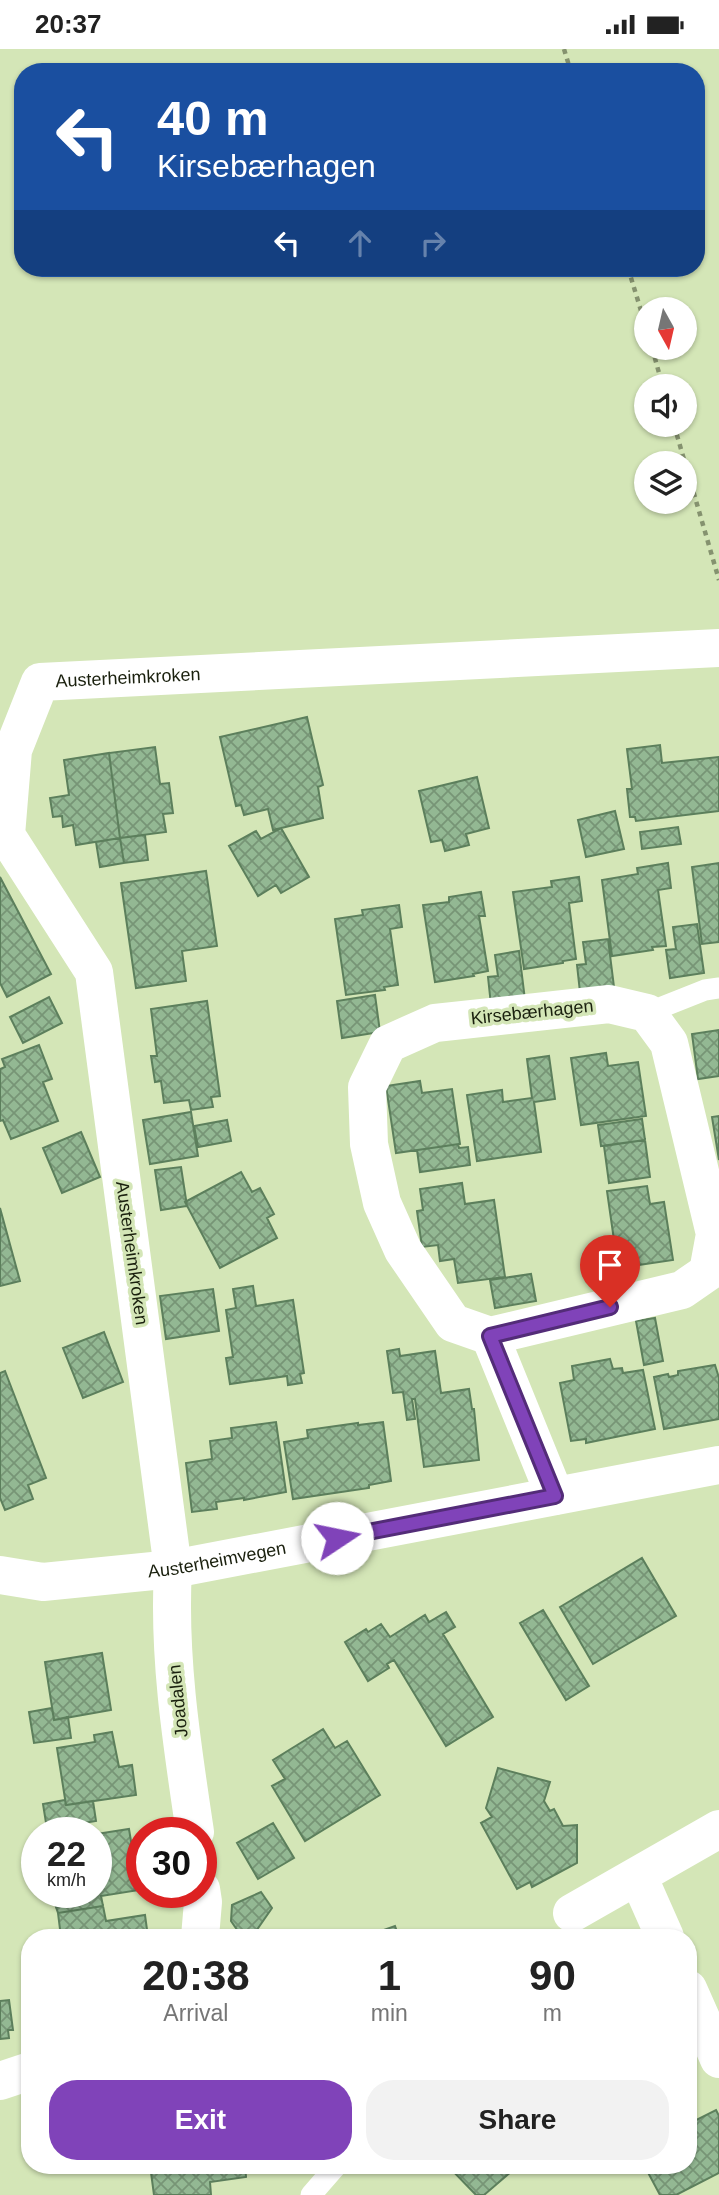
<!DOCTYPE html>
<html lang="en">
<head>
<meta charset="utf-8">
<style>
	body { margin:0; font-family:Helvetica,sans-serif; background:#f2f2f2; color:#222; height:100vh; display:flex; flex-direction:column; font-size:26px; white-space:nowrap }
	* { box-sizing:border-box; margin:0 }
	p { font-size:23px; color:#767676 }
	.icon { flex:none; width:38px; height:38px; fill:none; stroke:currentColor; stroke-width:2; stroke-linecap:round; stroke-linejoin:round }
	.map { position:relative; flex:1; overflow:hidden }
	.panel { position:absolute; left:21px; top:1880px; width:676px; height:245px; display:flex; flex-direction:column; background:#fff; border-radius:28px; box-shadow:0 2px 5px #0004 }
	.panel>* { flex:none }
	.banner { position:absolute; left:14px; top:14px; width:691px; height:214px; border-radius:28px; box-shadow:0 2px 5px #0004; background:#1a4fa0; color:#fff; overflow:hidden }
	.needle { width:46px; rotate:172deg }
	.tools { position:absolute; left:634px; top:248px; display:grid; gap:14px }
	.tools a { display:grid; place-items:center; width:63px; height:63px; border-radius:50%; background:#fff; box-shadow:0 2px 5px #0004; font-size:35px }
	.speed { position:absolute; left:21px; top:1768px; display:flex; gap:14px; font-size:35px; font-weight:700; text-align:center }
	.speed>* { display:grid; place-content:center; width:91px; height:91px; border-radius:50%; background:#fff; box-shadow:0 2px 5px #0004; line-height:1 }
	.speed small { font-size:18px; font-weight:400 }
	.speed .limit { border:10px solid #d22; background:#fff; color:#111 }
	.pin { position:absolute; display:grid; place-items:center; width:60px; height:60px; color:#fff; margin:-72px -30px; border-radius:50% 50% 50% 0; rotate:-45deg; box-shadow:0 0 7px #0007 }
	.pin .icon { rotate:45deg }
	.me { position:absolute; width:77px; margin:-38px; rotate:79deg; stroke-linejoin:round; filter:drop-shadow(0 0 5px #0008) }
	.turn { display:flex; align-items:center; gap:24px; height:147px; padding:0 28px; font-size:32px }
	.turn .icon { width:91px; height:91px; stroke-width:2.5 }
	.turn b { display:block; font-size:49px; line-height:60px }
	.lanes { display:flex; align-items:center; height:66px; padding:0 28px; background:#0003; justify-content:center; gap:35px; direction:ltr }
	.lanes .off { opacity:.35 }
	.eta { display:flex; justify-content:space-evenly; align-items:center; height:119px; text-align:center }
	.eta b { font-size:42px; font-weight:700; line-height:49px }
	.button { display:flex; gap:14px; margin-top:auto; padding:14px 28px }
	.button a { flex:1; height:80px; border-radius:28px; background:#8043b9; color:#fff; font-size:28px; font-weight:700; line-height:80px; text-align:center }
	.button a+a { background:#f2f2f2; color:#222 }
	.status { display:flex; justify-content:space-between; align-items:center; height:49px; padding:0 35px; background:#fff; direction:ltr }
	.status svg { height:19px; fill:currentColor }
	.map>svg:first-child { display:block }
	.building { fill:url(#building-cross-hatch); stroke:#5c7f5c; stroke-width:2 }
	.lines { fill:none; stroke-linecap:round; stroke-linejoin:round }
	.path { stroke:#85926f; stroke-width:4.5; stroke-dasharray:5 5; stroke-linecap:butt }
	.lane { stroke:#fff; stroke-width:21 }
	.street { stroke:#fff; stroke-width:38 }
	.route-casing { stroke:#532c78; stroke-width:18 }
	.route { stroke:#8043b9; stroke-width:12 }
	.labels { text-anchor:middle; stroke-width:7; stroke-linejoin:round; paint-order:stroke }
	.street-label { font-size:18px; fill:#1a200e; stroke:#d4e6b7 }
</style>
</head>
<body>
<div class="status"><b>20:37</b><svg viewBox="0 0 49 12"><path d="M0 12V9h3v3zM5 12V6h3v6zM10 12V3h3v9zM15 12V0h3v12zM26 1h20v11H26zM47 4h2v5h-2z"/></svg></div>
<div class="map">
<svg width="719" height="2146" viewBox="0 0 719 2146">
	<defs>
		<pattern id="building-cross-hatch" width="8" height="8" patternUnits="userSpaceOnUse" patternTransform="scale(1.75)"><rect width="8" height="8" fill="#93b893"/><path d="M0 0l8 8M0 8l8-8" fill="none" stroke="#779576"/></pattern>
	</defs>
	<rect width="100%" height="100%" fill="#d4e6b7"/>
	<path class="building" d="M307 668 323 736 318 738 323 769 273 781 268 760 244 766 241 756 236 757 220 688Z
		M660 696 662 714 719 708V762L636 772 635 768H630L627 740H632L627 700Z
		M155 698 160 735 169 734 173 764 163 765 166 783 120 789 109 704Z
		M109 704 120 789 76 796 73 776 63 778 62 767 53 768 50 749 69 746 64 711Z
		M477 728 489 779 466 785 469 796 445 802 442 791 431 793 419 742Z
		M615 762 624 800 586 808 578 771Z
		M678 778 681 795 642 800 640 783Z
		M281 779 309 828 281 844 276 836 258 847 229 797 256 782 261 790Z
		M145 786 148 811 124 814 120 789Z
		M120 789 124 814 100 818 96 793Z
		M668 814 671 839 658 841 666 897 652 898 653 901 612 907 602 831 638 825 637 819Z
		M719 814V893L702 895 692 818Z
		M206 822 217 897 182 902 186 932 136 939 121 834Z
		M0 828 51 925 7 948 0 934Z
		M579 828 582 852 569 854 576 910 563 912V914L524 920 513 843 552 838 551 832Z
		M481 843 485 867H479L488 922 473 925 474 927 435 933 423 856 449 853V848Z
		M399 856 402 878 390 880 398 936 384 938 385 941 346 946 335 870 363 866 362 861Z
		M697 875 704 924 670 929 666 901 676 900 673 878Z
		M608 890 614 938 580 943 577 916 586 915 583 893Z
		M519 902 525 951 491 956 488 928 498 927 495 906Z
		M375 946 380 983 342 989 337 952Z
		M49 948 62 974 23 994 10 968Z
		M207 952 220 1047 211 1048 213 1058 191 1061 189 1051 164 1054 161 1032 155 1033 151 1007H157L151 960Z
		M719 981V1027L698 1030 692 985Z
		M39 996 52 1030 43 1033 58 1072 11 1090 3 1071 0 1072V1020L5 1018 2 1010Z
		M606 1004 608 1017 638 1013 646 1067 581 1076 571 1009Z
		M549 1007 555 1050 534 1053 541 1103 477 1112 467 1046 502 1041 503 1053 532 1049 527 1010Z
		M420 1032 422 1044 452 1040 460 1095 396 1104 386 1037Z
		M191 1063 198 1107 150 1115 143 1071Z
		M719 1067V1111L712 1068Z
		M642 1070 645 1091 601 1097 598 1076Z
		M227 1071 231 1092 198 1098 194 1077Z
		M81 1083 100 1128 62 1144 43 1099Z
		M645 1091 650 1128 609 1134 604 1097Z
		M458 1095 459 1099 468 1098 470 1116 420 1123 417 1101Z
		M181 1118 187 1157 161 1161 155 1121Z
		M241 1123 252 1143 260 1139 274 1165 267 1169 277 1189 220 1219 185 1153Z
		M462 1134 465 1155 494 1151 505 1228 458 1234 454 1210 440 1212 438 1196 422 1198 417 1162 423 1161 420 1140Z
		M647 1137 650 1155 664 1153 673 1211 618 1219 607 1142Z
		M0 1159 20 1232 0 1237Z
		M531 1225 536 1252 495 1259 490 1231Z
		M253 1237 256 1257 293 1251 304 1324 300 1325 302 1334 288 1336 287 1327 230 1335 226 1309 233 1308 226 1261 236 1259 233 1240Z
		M213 1240 219 1282 166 1290 160 1247Z
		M655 1269 663 1312 644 1316 636 1272Z
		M104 1283 123 1333 83 1349 63 1299Z
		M399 1300 400 1307 435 1302 441 1344 469 1340 472 1360H474L479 1411 424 1418 415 1350H412L415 1370 407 1371 403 1343 393 1344 387 1302Z
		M610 1310 613 1320 622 1319 623 1324 643 1321 655 1380 586 1394V1390L571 1392 560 1334 574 1331 572 1317Z
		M715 1316 719 1329V1370L664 1380 654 1328 668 1325 669 1328 678 1326V1322Z
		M5 1322 46 1429 28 1436 33 1450 5 1461 0 1449V1324Z
		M276 1373 286 1443 244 1451V1449L216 1453 217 1460 192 1463 186 1414 212 1410 210 1392 232 1389 231 1379Z
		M383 1373 391 1432 369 1436V1439L293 1450 284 1393 308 1389 307 1381 358 1374V1376Z
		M642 1509 676 1567 593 1615 560 1558Z
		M543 1561 589 1637 566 1651 520 1574Z
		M446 1563 455 1578 443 1585 493 1668 446 1697 394 1611 387 1615 389 1619 368 1632 345 1593 366 1580 368 1583 381 1575 390 1588 425 1566 429 1573Z
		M102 1604 111 1661 54 1671 45 1613Z
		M52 1659 54 1671 68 1668 71 1689 34 1694 29 1663Z
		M323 1680 335 1699 347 1692 380 1746 305 1792 272 1737 285 1730 273 1711Z
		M112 1683 119 1718 132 1716 136 1746 66 1756 57 1699 95 1693 94 1686Z
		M498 1719 550 1733 544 1752 550 1762 554 1760 563 1777 577 1776V1814L532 1838 530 1833 517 1840 481 1774 492 1768 486 1759Z
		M65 1751 66 1756 93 1752 96 1772 47 1780 43 1755Z
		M273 1774 294 1809 258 1830 237 1794Z
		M129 1780 139 1841 101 1847 103 1857 58 1864 56 1858 81 1854 79 1843H96V1785Z
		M54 1843H79L81 1854 56 1858Z
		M261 1843 272 1859 252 1888H242L231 1872 232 1856Z
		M103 1857 106 1872 145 1866 148 1888H86L85 1884 61 1888 58 1864Z
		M395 1877 399 1888H364Z
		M9 1951 13 1981H8L9 1989 0 1990V1952Z
		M716 2061 719 2067V2124L676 2146H660L644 2116H688V2075Z
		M150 2116H245L246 2128 210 2133 211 2146H154Z
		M447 2116H519L484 2146H476Z"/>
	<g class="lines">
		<path class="path" d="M564 0 571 23
			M628 219 646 278
			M652 299 663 338
			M674 376 719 531"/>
		<path class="lane" d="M647 964 705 941 719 939
			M311 2146 337 2116"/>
		<g class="street">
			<path d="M609 955 647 964 669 994 715 1185 708 1223 682 1241 490 1287 453 1274 403 1201 382 1154 369 1095 367 1038 388 995 435 974Z"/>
			<path d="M490 1287 555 1447"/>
			<path id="s1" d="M0 1526 43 1533 173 1520 719 1416"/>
			<path id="s2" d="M195 1783C182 1696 168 1608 173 1520L94 923 6 786 13 701 40 633 719 599"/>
			<path d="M638 1827 665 1888"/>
			<path d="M572 1864 719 1780"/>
			<path d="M200 1888 203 1853 201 1840"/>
			<path d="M688 1940 719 2010"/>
			<path d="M0 2032 30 2022"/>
		</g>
	</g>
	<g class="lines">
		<defs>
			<path id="route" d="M337 1489 555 1447 490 1287 610 1258"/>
		</defs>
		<use href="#route" class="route-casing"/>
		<use href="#route" class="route"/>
	</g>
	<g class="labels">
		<g class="street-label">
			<text dy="6" stroke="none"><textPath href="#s2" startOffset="1276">Austerheimkroken</textPath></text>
			<text transform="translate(532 963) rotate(-6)" y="6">Kirsebærhagen</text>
			<text transform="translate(132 1204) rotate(82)" y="6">Austerheimkroken</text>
			<text dy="6" stroke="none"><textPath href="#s1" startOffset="219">Austerheimvegen</textPath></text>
			<text transform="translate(178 1652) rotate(-96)" y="6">Joadalen</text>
		</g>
	</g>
</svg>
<div class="tools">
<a><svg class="needle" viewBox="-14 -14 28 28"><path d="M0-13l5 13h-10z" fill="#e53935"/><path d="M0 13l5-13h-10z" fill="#767676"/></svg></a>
<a><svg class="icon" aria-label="sound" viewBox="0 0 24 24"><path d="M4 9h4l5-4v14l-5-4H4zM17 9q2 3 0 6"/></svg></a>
<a><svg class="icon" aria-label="layers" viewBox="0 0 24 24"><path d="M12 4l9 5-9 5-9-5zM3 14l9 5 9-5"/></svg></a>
</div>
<div class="speed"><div>22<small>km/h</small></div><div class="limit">30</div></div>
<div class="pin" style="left:610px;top:1258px;background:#d93025"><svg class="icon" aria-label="arrive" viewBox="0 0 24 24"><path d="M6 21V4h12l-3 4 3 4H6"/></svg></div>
<svg class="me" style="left:337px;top:1489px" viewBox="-20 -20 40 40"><circle r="19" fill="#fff"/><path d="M0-13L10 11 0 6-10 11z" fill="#8043b9"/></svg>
<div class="banner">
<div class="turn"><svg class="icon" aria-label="left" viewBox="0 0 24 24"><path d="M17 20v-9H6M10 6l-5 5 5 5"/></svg><div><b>40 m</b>Kirsebærhagen</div></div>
<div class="lanes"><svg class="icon" aria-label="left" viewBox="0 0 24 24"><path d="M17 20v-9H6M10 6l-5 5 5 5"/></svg><svg class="icon off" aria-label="ahead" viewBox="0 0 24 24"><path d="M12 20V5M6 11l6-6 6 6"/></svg><svg class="icon off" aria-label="right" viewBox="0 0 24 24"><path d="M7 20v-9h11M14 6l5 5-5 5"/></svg></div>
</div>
<section class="panel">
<div class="eta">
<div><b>20:38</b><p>Arrival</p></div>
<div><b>1</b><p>min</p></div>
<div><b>90</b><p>m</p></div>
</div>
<div class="button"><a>Exit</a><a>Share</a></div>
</section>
</div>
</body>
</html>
